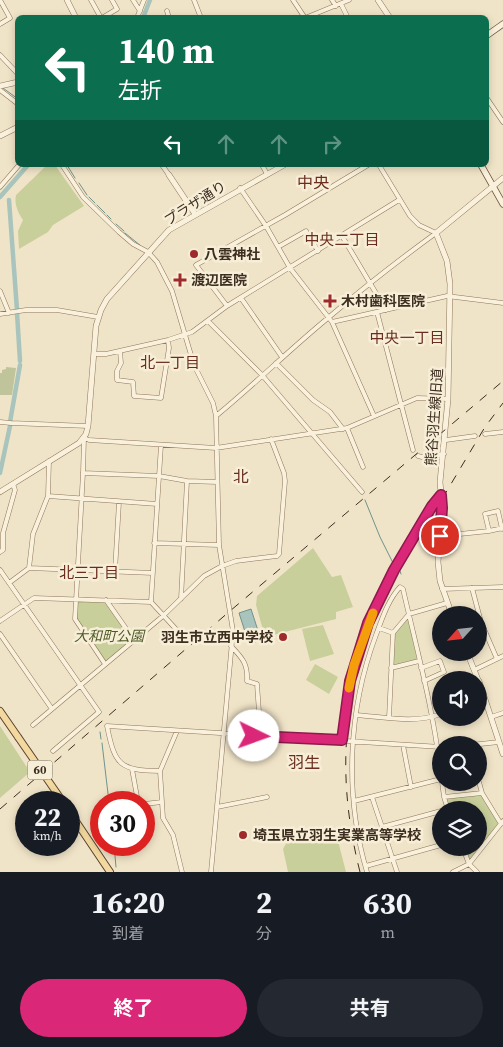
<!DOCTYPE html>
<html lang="ja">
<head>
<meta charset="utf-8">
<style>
	body { margin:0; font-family:"Source Serif 4","Noto Sans JP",serif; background:#242831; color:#f1f3f6; height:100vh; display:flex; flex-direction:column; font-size:19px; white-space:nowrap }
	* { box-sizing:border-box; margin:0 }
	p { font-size:16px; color:#9ea1a6 }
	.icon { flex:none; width:28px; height:28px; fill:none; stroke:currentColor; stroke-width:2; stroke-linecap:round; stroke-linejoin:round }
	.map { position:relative; height:872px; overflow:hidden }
	.drawer { display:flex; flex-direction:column; background:#171b24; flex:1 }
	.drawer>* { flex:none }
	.hud { position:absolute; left:15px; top:15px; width:474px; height:152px; border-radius:8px; box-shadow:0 2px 8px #0003; background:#0b6e4f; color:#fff; overflow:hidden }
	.needle { width:32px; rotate:243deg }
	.controls { position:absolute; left:432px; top:606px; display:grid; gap:10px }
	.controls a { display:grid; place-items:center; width:55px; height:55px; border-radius:50%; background:#171b24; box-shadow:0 2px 8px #0003; font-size:25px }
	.speed { position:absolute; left:15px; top:791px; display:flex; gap:10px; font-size:25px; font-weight:700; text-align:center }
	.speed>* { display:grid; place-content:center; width:65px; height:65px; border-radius:50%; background:#171b24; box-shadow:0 2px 8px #0003; line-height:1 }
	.speed small { font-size:12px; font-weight:400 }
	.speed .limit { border:8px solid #d22; background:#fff; color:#111 }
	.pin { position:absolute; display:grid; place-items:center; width:42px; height:42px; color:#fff; margin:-21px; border:2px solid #fff; border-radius:50%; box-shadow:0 1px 5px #0007 }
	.me { position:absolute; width:55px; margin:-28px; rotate:93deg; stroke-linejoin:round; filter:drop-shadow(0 0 4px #0008) }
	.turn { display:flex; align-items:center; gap:18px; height:105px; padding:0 20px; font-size:22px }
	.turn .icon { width:65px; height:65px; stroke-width:2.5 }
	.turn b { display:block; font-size:35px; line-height:42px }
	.lanes { display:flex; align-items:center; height:48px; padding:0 20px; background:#0003; justify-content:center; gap:25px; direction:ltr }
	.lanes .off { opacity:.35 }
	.eta { display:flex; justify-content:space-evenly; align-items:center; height:85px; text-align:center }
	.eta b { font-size:30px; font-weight:700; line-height:35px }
	.cta { display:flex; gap:10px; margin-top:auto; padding:10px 20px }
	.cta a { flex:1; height:58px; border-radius:30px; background:#db2777; color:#fff; font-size:20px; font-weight:700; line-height:58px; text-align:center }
	.cta a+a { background:#242831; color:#f1f3f6 }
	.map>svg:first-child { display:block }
	.green { fill:#c9cf9b }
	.cemetery { fill:#bfc49a }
	.water { fill:#a9c4bc; stroke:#6f938a }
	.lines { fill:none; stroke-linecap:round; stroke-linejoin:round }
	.stream { stroke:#6f938a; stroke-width:1 }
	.canal { stroke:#a9c4bc; stroke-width:4.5 }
	.minor-casing { stroke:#8d765c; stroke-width:5 }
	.tertiary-casing { stroke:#8d765c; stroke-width:6 }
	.secondary-casing { stroke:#6f573f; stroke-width:7 }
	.primary-casing { stroke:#5b4430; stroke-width:8 }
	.minor { stroke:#faf1dc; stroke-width:4 }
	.tertiary { stroke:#faf1dc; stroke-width:5 }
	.secondary { stroke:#faf1dc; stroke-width:5.5 }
	.primary { stroke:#f3d9a0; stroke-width:6 }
	.rail { stroke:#3d2e20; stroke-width:1; stroke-dasharray:9 9; stroke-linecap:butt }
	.primary-bridge-casing { stroke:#5b4430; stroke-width:8; stroke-linecap:butt }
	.primary-bridge { stroke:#f3d9a0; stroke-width:6 }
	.route-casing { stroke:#8e194d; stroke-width:12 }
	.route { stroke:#db2777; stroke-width:9 }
	.slow { stroke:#f59e0b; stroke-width:9 }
	.poi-dot { fill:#9e2a2b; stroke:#f7eed8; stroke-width:2 }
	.labels { text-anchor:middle; stroke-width:5; stroke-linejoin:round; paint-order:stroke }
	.shield { fill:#f7eed8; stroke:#756857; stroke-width:1 }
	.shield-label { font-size:12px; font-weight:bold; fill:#3d2e20 }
	.street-label { font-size:14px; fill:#3d2e20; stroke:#f7eed8 }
	.poi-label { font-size:14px; font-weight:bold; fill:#3d2e20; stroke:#f7eed8; text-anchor:start }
	.park-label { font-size:14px; font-style:italic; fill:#4d5a26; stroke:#f7eed8 }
	.neighbourhood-label { font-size:15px; fill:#6b2e1e; stroke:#f7eed8 }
	.quarter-label { font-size:16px; fill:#6b2e1e; stroke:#f7eed8 }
</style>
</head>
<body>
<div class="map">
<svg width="503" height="872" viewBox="0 0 503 872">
	<rect width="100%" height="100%" fill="#f0e4c8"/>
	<path class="green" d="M47 165H55L84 206 53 225 48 232 19 249 18 231 23 220C18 213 14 204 16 195Z
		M313 548 332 577 341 575 353 607 336 612V619L265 637 256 605 257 596Z
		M79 602H105L132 640 106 663 77 619V604Z
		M408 618 417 660 393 666 394 633Z
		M323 625 334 654 310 661 302 629Z
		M315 664 338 677 329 694 306 680Z
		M0 726 30 772 0 798Z
		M482 794 499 823 470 861 465 848H479V810H451L447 799Z
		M336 833 346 872H288L283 849 287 842Z"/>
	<path class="cemetery" d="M6 367 16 368 12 395H0V373H2V370L6 369Z"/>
	<path class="water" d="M251 609 261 640 249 644 239 613Z"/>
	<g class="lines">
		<path class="stream" d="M3 88 18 99
			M67 165 75 178
			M79 183 87 195
			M89 197 95 203
			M97 205 105 213
			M107 215 111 219
			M116 224 124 231
			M125 233 141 246
			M365 500 380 537 394 565
			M400 571 401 574
			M100 732 101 739
			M102 743 109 802
			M114 845 116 867"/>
		<path class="canal" d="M143 18 150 0
			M0 197 28 165
			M9 200 17 310
			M17 313 20 361
			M10 422 20 365
			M0 473 10 426"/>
		<defs>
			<path id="minor" d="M91 0 101 18
				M133 0 140 11
				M194 0 201 18
				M293 0 305 18
				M332 0 336 6
				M341 4 348 18
				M167 11 169 18
				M102 18 117 9 112 0
				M137 18 144 0
				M305 18 349 0
				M0 24 10 18 0 0
				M0 55 18 74
				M0 90 18 104
				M486 97 503 122
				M62 165 83 197 119 232 133 244 148 252 157 262 172 291 194 365 213 403 216 416 219 545 233 631 211 872
				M162 165 169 175
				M262 165 267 174
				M0 187 19 165
				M240 188 266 226 290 268 332 322 374 416
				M342 236 386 310
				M278 247 306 231 318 251
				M0 291 9 313
				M241 298 282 357
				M227 306 196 265 285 215 368 165
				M377 312 413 450
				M0 314 26 310H57L98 317
				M208 321 262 375 362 492
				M332 322 447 296 503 303
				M120 351 121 363 117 371V380L133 382 134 396 161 398 169 348 168 340
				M94 354H106L168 340 192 332 227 306 399 200
				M276 363 313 400 330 412 343 429
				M216 416C254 385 289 350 328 318 363 288 399 260 436 233L419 225 410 216 379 165
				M0 422 11 423 88 426
				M347 428 363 467
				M485 434 503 432
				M446 440 475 436
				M418 456 426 458 444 454
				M83 473 159 476 187 481 217 482
				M48 496 157 504
				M489 531 485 514 498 511 502 529
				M440 536 489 531 503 528
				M154 543 219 545
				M0 552 3 550V533L15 490 13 484
				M29 568 153 573
				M0 570 99 712 53 751
				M115 571 119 502
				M9 583 29 568 33 534 48 496 49 461
				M472 588 481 622 497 659
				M442 589 503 587
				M181 599 187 481
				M106 600 134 640
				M151 602 161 445
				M0 621 34 598 151 602 186 640
				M379 628 393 633
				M0 634 52 709
				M231 646C242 658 248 663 247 681L257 684 259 712 257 736
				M105 664 75 619 83 473 84 438 89 440 216 448 347 428 417 398 448 399
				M391 668 419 661
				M421 668 440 661 444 672 424 681
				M474 670 503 656
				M356 715C384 717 414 724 441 714
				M491 717 503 713
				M389 718 393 633 409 614 447 603
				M33 725 163 616 204 576 222 566 236 561 277 556 279 554 285 481 284 473 271 439
				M177 731 160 771 163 818 173 835 182 872
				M342 740 350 681 368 623 394 570 432 506 441 495
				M403 745 411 787
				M471 745 499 742
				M253 757 254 735
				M132 769 138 802
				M160 771C120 770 115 766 107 726L441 747
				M442 782 444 797 448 810
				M479 782 482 793 501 824
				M372 797 397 872
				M444 797 482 793
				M354 801 441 779
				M144 804 162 802
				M217 807 267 797
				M382 827 441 811
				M463 848 469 864 477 872
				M366 866 441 845
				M367 872C344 795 348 710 376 635 382 619 388 600 400 587L403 589C417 651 435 715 441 778
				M453 872 469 864 503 821"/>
			<path id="tertiary" d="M67 0 76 18
				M378 0 390 18
				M0 86 18 82
				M0 136 18 127
				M169 175 195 214
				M0 492 79 443 86 434 88 426 96 326 101 310 107 299 169 230 284 165
				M452 615 440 581 438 562 442 504 440 482 448 399 450 284 447 261 436 233 503 178
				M467 652 478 680
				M479 681 503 754"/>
			<path id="secondary" d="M486 36 503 24
				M481 165 503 204"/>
			<path id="primary" d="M0 711 18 737
				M69 811 110 872"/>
		</defs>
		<use href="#minor" class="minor-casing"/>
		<use href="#tertiary" class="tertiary-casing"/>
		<use href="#secondary" class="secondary-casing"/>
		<use href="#primary" class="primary-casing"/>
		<use href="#minor" class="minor"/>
		<use href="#tertiary" class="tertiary"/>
		<use href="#secondary" class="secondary"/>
		<use href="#primary" class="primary"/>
		<path class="rail" d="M0 809 230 611 503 381
			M360 872C333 765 344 673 396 576L485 427 503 403"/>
		<defs>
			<path id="primary-bridge" d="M18 737 63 802"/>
		</defs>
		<use href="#primary-bridge" class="primary-bridge-casing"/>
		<use href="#primary-bridge" class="primary-bridge"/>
	</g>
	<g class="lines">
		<defs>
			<path id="route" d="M254 736 342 740 350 681 368 623 394 570 432 506 441 495 442 508 440 536"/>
		</defs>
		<use href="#route" class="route-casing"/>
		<use href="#route" class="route"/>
		<path class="slow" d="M349 688 354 665 373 613"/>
	</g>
	<g class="poi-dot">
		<circle cx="194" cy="254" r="5"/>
		<path d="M177.5 272.5h5v5h5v5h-5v5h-5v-5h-5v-5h5z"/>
		<path d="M327.5 293.5h5v5h5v5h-5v5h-5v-5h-5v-5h5z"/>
		<circle cx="283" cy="637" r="5"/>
		<circle cx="243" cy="835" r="5"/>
	</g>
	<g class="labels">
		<rect class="shield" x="27.5" y="760.5" width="25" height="19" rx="4"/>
		<g class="shield-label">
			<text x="40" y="774">60</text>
		</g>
		<g class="street-label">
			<text transform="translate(195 203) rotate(-32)" y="5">プラザ通り</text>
			<text transform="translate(434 417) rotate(-86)" y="5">熊谷羽生線旧道</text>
		</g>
		<g class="poi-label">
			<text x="204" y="259">八雲神社</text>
			<text x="191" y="285">渡辺医院</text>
			<text x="341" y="306">木村歯科医院</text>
			<text x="273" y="642" text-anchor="end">羽生市立西中学校</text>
			<text x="253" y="840">埼玉県立羽生実業高等学校</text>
		</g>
		<g class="park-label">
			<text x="109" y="641">大和町公園</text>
		</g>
		<g class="neighbourhood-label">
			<text x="342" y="245">中央二丁目</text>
			<text x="407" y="343">中央一丁目</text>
			<text x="170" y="368">北一丁目</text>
			<text x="89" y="578">北三丁目</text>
		</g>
		<g class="quarter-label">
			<text x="313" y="188">中央</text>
			<text x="241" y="482">北</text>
			<text x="304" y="768">羽生</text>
		</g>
	</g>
</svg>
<div class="controls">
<a><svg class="needle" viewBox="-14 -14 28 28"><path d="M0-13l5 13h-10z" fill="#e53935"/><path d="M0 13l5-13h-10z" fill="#9ea1a6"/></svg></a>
<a><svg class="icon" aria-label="sound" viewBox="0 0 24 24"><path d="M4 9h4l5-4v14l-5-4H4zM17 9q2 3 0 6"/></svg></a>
<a><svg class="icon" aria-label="search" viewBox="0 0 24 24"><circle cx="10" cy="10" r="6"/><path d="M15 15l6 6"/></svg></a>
<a><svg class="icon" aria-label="layers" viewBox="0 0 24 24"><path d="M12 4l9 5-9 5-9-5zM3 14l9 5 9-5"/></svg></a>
</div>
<div class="speed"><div>22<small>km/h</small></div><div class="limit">30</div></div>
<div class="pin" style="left:440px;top:536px;background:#d93025"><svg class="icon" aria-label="arrive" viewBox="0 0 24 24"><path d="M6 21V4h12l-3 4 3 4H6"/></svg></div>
<svg class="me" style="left:254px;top:736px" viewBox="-20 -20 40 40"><circle r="19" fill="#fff"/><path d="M0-13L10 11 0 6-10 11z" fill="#db2777"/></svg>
<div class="hud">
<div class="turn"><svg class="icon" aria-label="left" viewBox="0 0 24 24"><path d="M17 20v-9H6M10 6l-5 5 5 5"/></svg><div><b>140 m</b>左折</div></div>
<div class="lanes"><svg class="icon" aria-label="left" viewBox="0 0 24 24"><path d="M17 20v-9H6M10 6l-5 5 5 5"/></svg><svg class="icon off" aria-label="ahead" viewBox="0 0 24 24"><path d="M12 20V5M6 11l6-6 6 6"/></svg><svg class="icon off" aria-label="ahead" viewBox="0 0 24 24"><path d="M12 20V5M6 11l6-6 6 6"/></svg><svg class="icon off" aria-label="right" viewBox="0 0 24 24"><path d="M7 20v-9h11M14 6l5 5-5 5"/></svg></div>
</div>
</div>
<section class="drawer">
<div class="eta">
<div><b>16:20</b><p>到着</p></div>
<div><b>2</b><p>分</p></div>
<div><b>630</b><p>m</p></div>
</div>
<div class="cta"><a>終了</a><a>共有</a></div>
</section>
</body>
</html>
